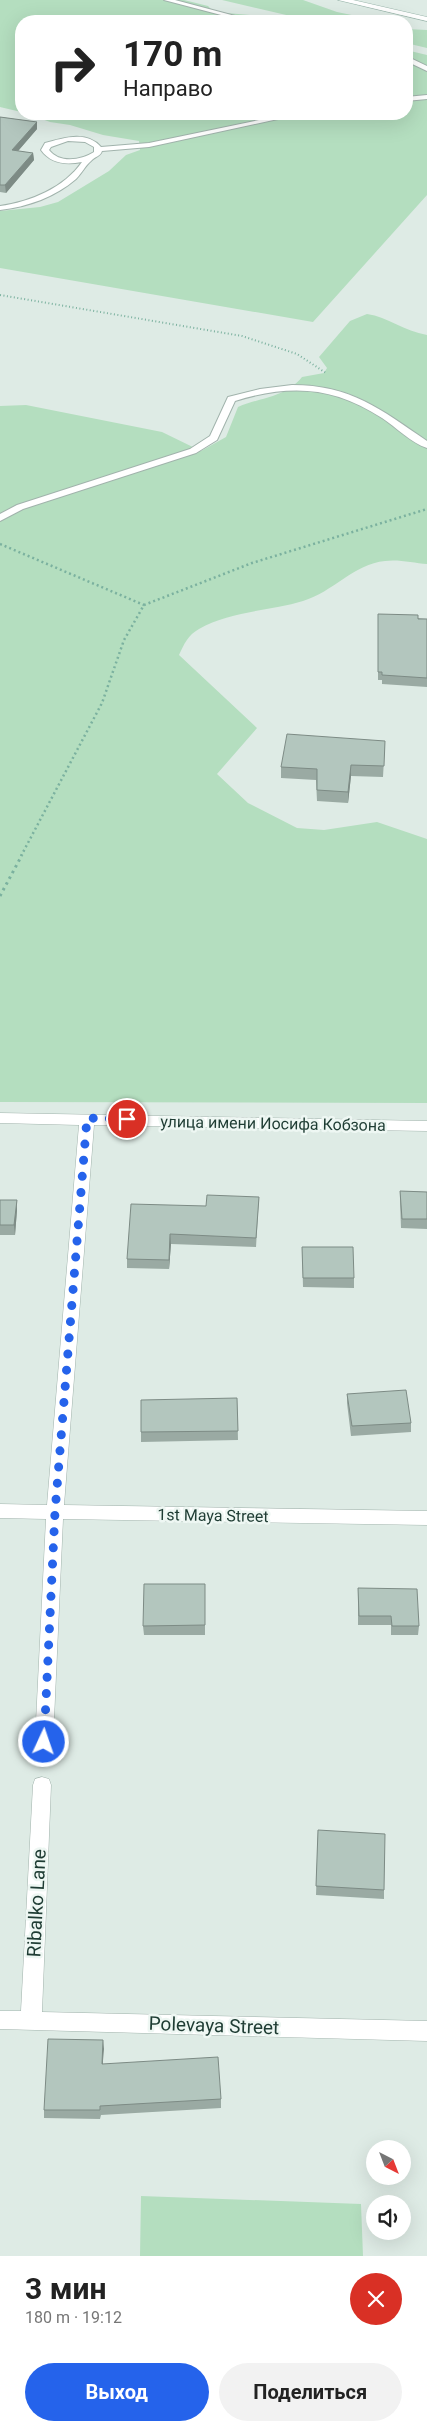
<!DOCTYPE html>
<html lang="ru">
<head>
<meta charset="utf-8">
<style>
	body { margin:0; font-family:Roboto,sans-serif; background:#f2f2f2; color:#222; height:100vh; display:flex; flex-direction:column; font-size:19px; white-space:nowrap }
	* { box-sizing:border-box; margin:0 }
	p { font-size:16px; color:#767676 }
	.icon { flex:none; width:28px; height:28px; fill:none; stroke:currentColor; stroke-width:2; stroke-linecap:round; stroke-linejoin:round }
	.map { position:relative; height:2256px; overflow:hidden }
	.sheet { display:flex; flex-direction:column; background:#fff; flex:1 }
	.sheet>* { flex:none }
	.top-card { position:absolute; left:15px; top:15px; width:398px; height:105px; border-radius:20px; box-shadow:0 5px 20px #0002; background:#fff; color:#222; overflow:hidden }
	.needle { width:32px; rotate:138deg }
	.controls { position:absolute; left:366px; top:2140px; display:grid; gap:10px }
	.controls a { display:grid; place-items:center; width:45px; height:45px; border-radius:50%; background:#fff; box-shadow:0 5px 20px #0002; font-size:25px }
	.pin { position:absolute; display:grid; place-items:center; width:42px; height:42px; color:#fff; margin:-21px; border:2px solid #fff; border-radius:50%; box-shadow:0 1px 5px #0007 }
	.me { position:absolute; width:55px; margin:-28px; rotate:3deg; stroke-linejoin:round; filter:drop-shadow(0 0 4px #0008) }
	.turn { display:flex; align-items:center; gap:18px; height:105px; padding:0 25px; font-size:22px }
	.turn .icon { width:65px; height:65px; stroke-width:2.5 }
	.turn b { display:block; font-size:35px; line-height:42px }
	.round { display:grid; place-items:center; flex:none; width:52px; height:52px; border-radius:26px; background:#f2f2f2 }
	.summary { display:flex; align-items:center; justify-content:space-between; height:85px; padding:0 25px }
	h1 { font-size:30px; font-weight:700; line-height:38px }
	.action { display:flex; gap:10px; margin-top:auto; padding:10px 25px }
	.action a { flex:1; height:58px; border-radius:30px; background:#2563eb; color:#fff; font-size:20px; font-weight:700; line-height:58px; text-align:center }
	.action a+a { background:#f2f2f2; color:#222 }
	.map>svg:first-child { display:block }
	.green { fill:#b4debf }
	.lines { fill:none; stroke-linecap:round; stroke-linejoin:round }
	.lane-casing { stroke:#a1b3ac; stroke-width:2 }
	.street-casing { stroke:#a1b3ac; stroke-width:1 }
	.secondary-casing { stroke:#9cb7ad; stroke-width:1 }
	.path-far2 { stroke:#7bb19f; stroke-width:2; stroke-dasharray:1 2.5; stroke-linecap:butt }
	.path-far1 { stroke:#7bb19f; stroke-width:2.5; stroke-dasharray:2 3; stroke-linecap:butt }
	.path { stroke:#7bb19f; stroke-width:3; stroke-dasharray:2.5 4; stroke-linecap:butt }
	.lane { fill:#fff; fill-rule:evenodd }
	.street { fill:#fff; fill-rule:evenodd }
	.secondary { fill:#fff; fill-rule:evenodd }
	.wall { fill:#9aaaa3 }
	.shaded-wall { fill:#7d8b85 }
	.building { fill:#b3c6be; stroke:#7d8b85 }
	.route { stroke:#2563eb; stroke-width:9; stroke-dasharray:0 16.2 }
	.labels { text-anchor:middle; stroke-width:5; stroke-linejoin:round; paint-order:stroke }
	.street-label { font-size:16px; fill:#1e3c33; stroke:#eef7f3 }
	.near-street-label { font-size:19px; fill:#1e3c33; stroke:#eef7f3 }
</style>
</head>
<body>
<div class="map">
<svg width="427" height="2256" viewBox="0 0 427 2256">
	<rect width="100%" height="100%" fill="#deebe5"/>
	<path class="green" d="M0 0H184L208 6 214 12 250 15 279 21H21V112L0 107Z
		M222 0H303L337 12 381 21H312Z
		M406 29 427 30V48L406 43Z
		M406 50 427 55V195L313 322 0 268V211L40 207 58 202 109 171 126 155 140 150 139 141 103 135 70 125 50 122 28 114H406Z
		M367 314C388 317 404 331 427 335V564C414 563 398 559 385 561 354 564 333 592 303 601 270 611 230 611 199 629 188 635 184 644 179 655L257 728 217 774 248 803 297 828 324 830 377 822 427 839V1103L0 1102V406L26 405 162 432 201 451 226 437 238 407C261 397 285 398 302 377L324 373 327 368 319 357 350 321Z
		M141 2196 361 2204 363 2256H140Z"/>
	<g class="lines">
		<defs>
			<path id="lane" d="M164 0H175L254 21H244Z
				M406 56 427 66V71L406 61Z
				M427 95V99L406 101V97Z
				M288 114H301L149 147 102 151C100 157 95 156 91 161 85 166 82 173 76 179 55 197 27 207 0 210V206C30 202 64 188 82 162 66 165 51 164 41 150L45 143C63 138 87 130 101 147L149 143ZM68 141 85 142 94 147V152C81 160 60 164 49 150L51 147Z
				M292 385C351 385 380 409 427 441V448C411 443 396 427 382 418 333 386 290 384 235 401L217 440 196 453 23 509 0 521V514L17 505 190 449 210 436 228 397 260 389Z"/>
			<path id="street" d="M0 1113 427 1121V1131L94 1125 64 1505 427 1511V1525L63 1519 53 1742 51 1748 44 1750 37 1748 35 1742 46 1519 0 1518V1504L47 1505 79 1125 0 1123Z
				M42 1777 49 1779 51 1785 42 2012 427 2021V2041L0 2029V2011H21L33 1785 35 1779Z"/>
			<path id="secondary" d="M338 0H353L427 17V21Z"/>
		</defs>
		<use href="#lane" class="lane-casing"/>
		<use href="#street" class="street-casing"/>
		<use href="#secondary" class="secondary-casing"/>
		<path class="path-far2" d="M0 295 242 336 297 354 326 373"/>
		<path class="path-far1" d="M0 544 144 605
			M21 856 102 703 124 640 144 605 252 563 427 509"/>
		<path class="path" d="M0 896 22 855"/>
		<use href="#lane" class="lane"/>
		<use href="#street" class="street"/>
		<use href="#secondary" class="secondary"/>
	</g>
	<path class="wall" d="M0 117 37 122V129L18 151 33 153 34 160 6 193 0 192Z
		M378 614 427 619V687L382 684V680H378Z
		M385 741 383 777 351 776 348 803 317 801 316 780 281 778V767Z
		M400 1191 427 1192V1229L401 1228 400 1201Z
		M259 1197 256 1247 171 1244 169 1269 127 1268V1259L206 1206Z
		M0 1200H17V1210L15 1235H0Z
		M302 1247 354 1278V1288L303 1287Z
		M347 1394 411 1423V1432L351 1436 347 1403Z
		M237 1398 238 1440 141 1442V1432Z
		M205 1584V1635H144L143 1626Z
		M358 1588 419 1626 418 1635H391V1625H358Z
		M318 1830 384 1890V1899L316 1895Z
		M103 2040V2064L221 2099V2108L101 2115 100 2119 44 2118V2110Z"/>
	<path class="shaded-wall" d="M37 122V129L12 158V150Z
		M33 153 34 160 6 193 5 185Z
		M351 765V776L348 803V792Z
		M17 1200V1210L15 1235 14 1225Z
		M170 1234 171 1244 169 1269V1260Z
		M103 2040 104 2049 102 2072V2064Z"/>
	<path class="building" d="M0 117 37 122 12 150 33 153 5 185H0Z
		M378 614 418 615V619H427V678L382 675V672H378Z
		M287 734 385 741 384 766 351 765 348 792 317 790V769L281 767Z
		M400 1191 427 1192V1219H402Z
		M207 1195 259 1197 256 1238 170 1234 169 1260 127 1259 131 1204 206 1206Z
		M0 1200H17L14 1225H0Z
		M302 1247H353L354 1278H303Z
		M406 1390 411 1423 352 1426 347 1394Z
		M237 1398 238 1431 141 1432V1400Z
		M144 1584H205V1625L143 1626Z
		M358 1588 417 1589 419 1626H392L391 1616H359Z
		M318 1830 385 1834 384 1890 316 1886Z
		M48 2039 103 2040 102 2064 218 2057 221 2099 100 2106V2110H44Z"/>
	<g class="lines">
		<path class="route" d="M44 1742 55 1512 87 1118 127 1119"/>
	</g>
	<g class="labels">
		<g class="street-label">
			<text transform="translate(273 1123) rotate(1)" y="6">улица имени Иосифа Кобзона</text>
			<text transform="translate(213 1515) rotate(1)" y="6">1st Maya Street</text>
		</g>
		<g class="near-street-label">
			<text transform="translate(36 1903) rotate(-87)" y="7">Ribalko Lane</text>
			<text transform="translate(214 2025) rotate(2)" y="7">Polevaya Street</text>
		</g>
	</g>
</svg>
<div class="controls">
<a><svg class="needle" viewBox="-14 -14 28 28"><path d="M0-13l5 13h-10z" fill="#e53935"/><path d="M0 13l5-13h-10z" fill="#767676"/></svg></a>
<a><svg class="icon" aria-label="sound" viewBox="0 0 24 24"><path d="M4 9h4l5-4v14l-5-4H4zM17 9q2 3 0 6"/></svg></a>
</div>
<div class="pin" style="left:127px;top:1119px;background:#d93025"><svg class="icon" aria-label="arrive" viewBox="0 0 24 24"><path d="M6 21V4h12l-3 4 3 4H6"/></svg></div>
<svg class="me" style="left:44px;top:1742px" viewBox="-20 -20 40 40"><circle r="17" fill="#2563eb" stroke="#fff" stroke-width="3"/><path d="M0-11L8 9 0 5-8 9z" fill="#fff"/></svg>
<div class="top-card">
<div class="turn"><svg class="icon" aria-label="right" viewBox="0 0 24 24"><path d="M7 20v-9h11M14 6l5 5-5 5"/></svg><div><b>170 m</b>Направо</div></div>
</div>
</div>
<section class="sheet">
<div class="summary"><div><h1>3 мин</h1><p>180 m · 19:12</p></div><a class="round" style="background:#d93025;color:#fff"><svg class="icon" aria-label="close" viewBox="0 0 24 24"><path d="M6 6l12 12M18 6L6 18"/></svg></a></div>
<div class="action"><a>Выход</a><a>Поделиться</a></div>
</section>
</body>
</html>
